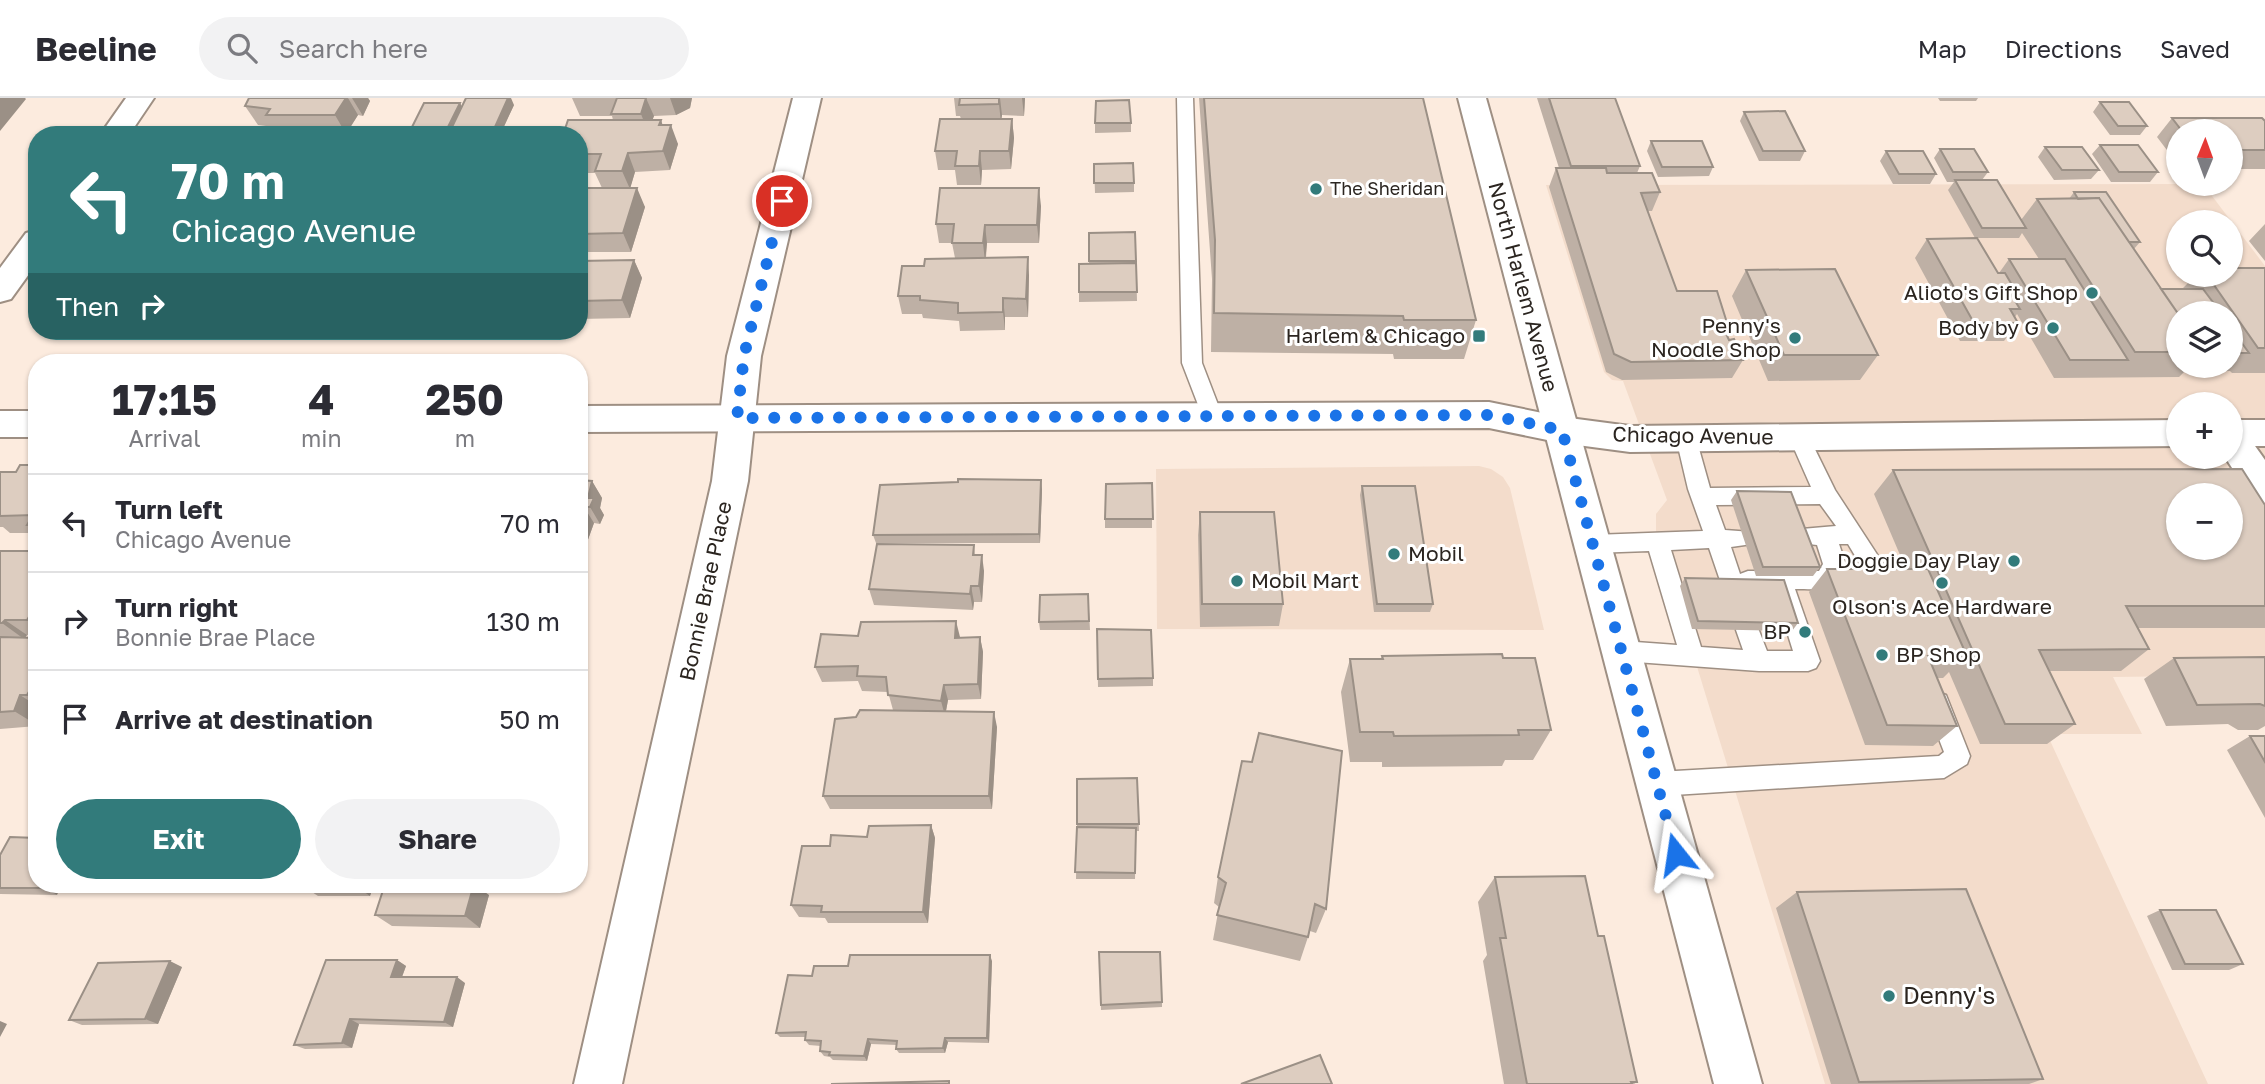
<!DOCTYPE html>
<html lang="en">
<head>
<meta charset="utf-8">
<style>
	body { margin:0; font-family:"Golos Text",sans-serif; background:#f2f2f3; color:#2b2b33; height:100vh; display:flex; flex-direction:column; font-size:26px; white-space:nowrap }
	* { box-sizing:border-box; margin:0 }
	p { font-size:23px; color:#7c7c81 }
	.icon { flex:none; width:38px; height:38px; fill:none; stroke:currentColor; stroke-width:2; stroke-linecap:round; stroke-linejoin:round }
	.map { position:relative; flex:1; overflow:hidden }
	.drawer { position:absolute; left:28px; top:256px; width:560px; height:539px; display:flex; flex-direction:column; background:#fff; border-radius:28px; box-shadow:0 2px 5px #0004 }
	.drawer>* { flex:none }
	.banner { position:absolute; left:28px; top:28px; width:560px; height:214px; border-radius:28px; box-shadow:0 2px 5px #0004; background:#327b7b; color:#fff; overflow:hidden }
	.needle { width:46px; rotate:1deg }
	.buttons { position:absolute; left:2166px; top:21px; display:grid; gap:14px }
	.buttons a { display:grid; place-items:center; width:77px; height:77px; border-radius:50%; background:#fff; box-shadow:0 2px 5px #0004; font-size:35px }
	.pin { position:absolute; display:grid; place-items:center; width:60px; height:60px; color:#fff; margin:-30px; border:4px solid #fff; border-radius:50%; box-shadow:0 2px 7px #0007 }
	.me { position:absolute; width:77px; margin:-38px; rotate:345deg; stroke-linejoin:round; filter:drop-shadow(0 0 5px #0008) }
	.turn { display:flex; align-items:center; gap:24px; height:147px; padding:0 28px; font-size:32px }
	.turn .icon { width:91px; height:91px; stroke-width:2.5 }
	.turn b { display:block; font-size:49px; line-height:60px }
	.then { display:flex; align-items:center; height:66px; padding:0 28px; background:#0003; gap:14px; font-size:26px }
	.eta { display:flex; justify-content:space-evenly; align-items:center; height:119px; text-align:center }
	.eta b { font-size:42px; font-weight:700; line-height:49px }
	.cta { display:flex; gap:14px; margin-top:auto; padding:14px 28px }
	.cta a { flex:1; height:80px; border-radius:42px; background:#327b7b; color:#fff; font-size:28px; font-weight:700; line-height:80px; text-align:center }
	.cta a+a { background:#f2f2f3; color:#2b2b33 }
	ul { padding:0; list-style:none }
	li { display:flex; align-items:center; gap:21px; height:98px; padding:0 28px; border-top:2px solid #e1e1e2 }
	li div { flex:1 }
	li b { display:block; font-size:26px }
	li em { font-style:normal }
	header { display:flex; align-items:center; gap:42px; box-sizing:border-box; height:98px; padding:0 35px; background:#fff; border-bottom:2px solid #e1e1e2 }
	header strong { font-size:33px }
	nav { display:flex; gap:38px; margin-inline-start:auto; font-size:24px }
	.search { width:490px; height:63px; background:#f2f2f3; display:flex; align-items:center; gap:18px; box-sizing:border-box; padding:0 24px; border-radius:38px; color:#7c7c81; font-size:26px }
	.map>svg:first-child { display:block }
	.built { fill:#f3dccb; fill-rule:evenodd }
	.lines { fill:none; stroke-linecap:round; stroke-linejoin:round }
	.lane-casing { stroke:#9e8f83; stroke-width:3 }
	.street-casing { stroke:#9e8f83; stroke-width:4 }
	.secondary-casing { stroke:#9e8f83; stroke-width:4 }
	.primary-casing { stroke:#9e8f83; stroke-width:4 }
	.lane { fill:#fff; fill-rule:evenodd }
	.street { fill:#fff; fill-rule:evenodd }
	.secondary { fill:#fff; fill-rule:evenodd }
	.primary { fill:#fff; fill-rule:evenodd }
	.wall { fill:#beb0a5; fill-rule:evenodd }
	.shaded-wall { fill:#9b9086 }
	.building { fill:#ddcdc0; stroke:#9b9086; stroke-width:2; fill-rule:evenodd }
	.route { stroke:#1a73e8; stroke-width:12; stroke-dasharray:0 21.6 }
	.poi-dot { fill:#327b7b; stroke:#fff; stroke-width:2.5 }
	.labels { text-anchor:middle; stroke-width:6; stroke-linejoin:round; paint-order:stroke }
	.far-poi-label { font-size:18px; fill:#2b2520; stroke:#fff; text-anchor:start }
	.street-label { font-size:21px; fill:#2b2520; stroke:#fff }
	.poi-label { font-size:21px; fill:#2b2520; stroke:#fff; text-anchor:end }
	.near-poi-label { font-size:24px; fill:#2b2520; stroke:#fff; text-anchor:start }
</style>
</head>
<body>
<header>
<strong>Beeline</strong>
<div class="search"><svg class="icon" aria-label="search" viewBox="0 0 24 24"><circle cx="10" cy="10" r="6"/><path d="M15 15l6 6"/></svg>Search here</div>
<nav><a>Map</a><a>Directions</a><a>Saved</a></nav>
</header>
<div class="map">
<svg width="2265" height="986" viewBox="0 0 2265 986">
	<rect width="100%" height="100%" fill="#fcebde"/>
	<path class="built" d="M2203 86 2265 168V577L2113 579 2142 636H2047L2208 986H1825L1656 435V416L1667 402 1623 283 1612 282 1604 274 1546 87ZM2179 124H2231V177H2179ZM2179 215H2231V268H2179ZM2179 306H2231V359H2179ZM2179 397H2231V450H2179Z
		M1479 368 1491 371 1503 379 1510 390 1544 532 1157 531 1156 371Z"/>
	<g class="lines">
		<defs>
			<path id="lane" d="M1177 0H1193L1202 265 1222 317 1219 322 1212 325 1205 322 1202 317 1182 265Z
				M1799 331 1806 333 1835 392 1897 487 1900 494 1897 501 1889 503 1881 501 1848 446H1839L1846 467C1832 495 1824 491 1795 491L1820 563 1816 570 1808 573H1759L1622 563 1614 560 1610 553 1614 546 1622 543 1677 547 1649 453 1593 455 1585 452 1582 446 1585 440 1593 437 1703 433 1688 391 1676 340 1679 334 1686 332 1693 334 1696 340 1710 390 1811 389 1789 339 1792 333ZM1820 406 1836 428 1790 432 1787 438 1790 444 1817 447 1823 466 1819 473H1748L1740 476 1731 449 1752 446 1755 440 1752 434 1725 432 1716 407ZM1709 450 1725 497 1733 499 1741 497 1744 490 1779 491 1776 498 1793 553H1767L1756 525 1748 522 1740 525 1736 532 1743 552 1701 549 1671 452Z
				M1937 594 1946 597 1970 658 1967 666 1944 680 1658 698 1649 694 1645 686 1649 678 1658 674 1939 658 1944 654 1925 605 1928 597Z"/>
			<path id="street" d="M126 0H154L129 37H100Z
				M793 0H821L761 258 748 383 622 986H574L712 383 727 258Z
				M37 132V165L11 201 0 204V170L26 135Z
				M2231 327 2243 331 2265 362V405L2252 401 2225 359H2231Z"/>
			<path id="secondary" d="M1489 304 1562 319 1630 328 2179 322V348L1630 354 1562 345 1489 330 579 334V308Z
				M0 313H37V339H0Z
				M2231 322H2265V348H2231Z"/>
			<path id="primary" d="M1458 0H1486L1762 986H1714Z"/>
		</defs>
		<use href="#lane" class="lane-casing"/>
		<use href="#street" class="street-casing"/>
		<use href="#secondary" class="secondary-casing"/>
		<use href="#primary" class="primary-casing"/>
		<use href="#lane" class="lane"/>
		<use href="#street" class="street"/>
		<use href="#secondary" class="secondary"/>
		<use href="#primary" class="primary"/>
	</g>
	<path class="wall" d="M249 0H368L370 3 363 18 358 17 346 36H278L274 29 258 27 245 8Z
		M572 0H692L690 10 676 17 654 18 652 22H661L662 27 678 46 670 72 635 74 630 90 645 109 631 154H579V90H602L595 75H579V37L613 22 612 18H580Z
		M954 0H1025L1024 18 1002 17 1001 21H1012L1014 40 1011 71 982 72 981 87H957L955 72H938L935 53 961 21 960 18H956Z
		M1199 0H1423L1476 222 1464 261H1394L1393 256 1211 254 1212 181Z
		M1537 0H1615L1640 68 1637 75 1660 94 1652 113H1648L1677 193 1725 234 1729 242 1743 262 1732 280 1622 282 1606 274 1549 89 1556 70H1559Z
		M1938 0H1978L1976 3H1940Z
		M2100 4 2147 28 2140 37H2110L2093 14Z
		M460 5 462 9 514 7 500 37H456L455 35 408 37Z
		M1744 14 1805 53 1800 63H1759L1740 23Z
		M2172 20 2265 23V71H2231V33H2179V68L2157 39Z
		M1095 25H1131V34L1095 35Z
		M1651 43 1713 69 1709 78 1658 79 1647 53Z
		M2100 47 2158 74 2150 84H2111L2092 56Z
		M2045 49 2099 72 2091 81 2054 82 2038 59Z
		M1940 51 1988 74 1982 82 2021 122 2037 101H2069L2074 94 2140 144 2134 151 2161 191H2182L2196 177H2231L2265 170V275H2232L2230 273 2184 274 2179 279 2054 280 2017 216 2015 219 2018 225 2004 243H1960L1915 160 1927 141 1998 175H1999L2009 161H2039L2022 135 2019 140H1975L1948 92 1954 84H1947L1934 60ZM2179 215H2231V268H2179Z
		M1886 53 1936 76 1930 86H1893L1880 63Z
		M1094 66 1134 85V94L1095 95Z
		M1041 108 1039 145H987L986 160 1029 177 1028 219H1005V232L960 233 959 223 923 220 922 216H902L898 198 924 168 955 160 952 145H939L936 126Z
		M2265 126V163L2249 143Z
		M1089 135 1136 163 1137 203 1079 204V194L1089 166Z
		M634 162 642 180 630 220 579 221V163Z
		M1746 172 1878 257 1860 282 1768 283 1732 198Z
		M527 233H571V235L529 236Z
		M37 367V435H10L3 429H0V374H16Z
		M1893 372 2265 407V530H2138L2149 551 2121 573H2049L2075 626 2047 646H1980L1949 574 1943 580H1937L1957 628 1933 648 1865 647 1809 494 1827 471H1906L1874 396Z
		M579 382 592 383 602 400 600 410 604 417 600 426 594 425 586 447H579Z
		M958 384 1042 391 1040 445H876L873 437Z
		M1152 385V430H1105V421Z
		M1362 388 1433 506 1430 514H1374L1360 397Z
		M1737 393 1820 469 1813 478H1756L1731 402Z
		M1200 414 1283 506 1279 528 1200 529 1198 437Z
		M974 447 975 457 984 473 982 504H974L973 512 874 507 869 491Z
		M0 453H37V538L27 537 25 539 37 540V628L0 631Z
		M1685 480 1798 525 1792 533 1692 531 1680 488Z
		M1088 496 1090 532H1040L1039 524Z
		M1097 531 1153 580V588L1098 589Z
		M980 539 983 554 981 601 948 602 946 613 997 629 992 711H830L823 698 856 619 893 612 888 594 862 593 858 583 822 584 815 569 960 540Z
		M1382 558 1503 560 1551 632 1533 662H1505L1502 668 1382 669V664H1350L1341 594 1350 561H1381Z
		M2265 559V628L2258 632H2238L2228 626 2166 628 2144 581 2174 560Z
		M2250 638H2265V720L2227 652Z
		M1242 663 1326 811 1316 835 1310 833 1300 863 1213 842 1219 809 1214 805 1218 779Z
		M1137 680 1139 733H1136L1135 781H1076L1077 726Z
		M931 727 935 740 928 825H828L825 820 799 819 791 807 830 748 867 739Z
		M0 757 57 797 0 796Z
		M1495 779 1598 838 1637 984 1634 986H1504L1483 863 1487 857 1478 804Z
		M300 786H374L370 798H318Z
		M1797 794 2043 981 2029 986H1831L1776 810Z
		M489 797 480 830 392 828 375 817Z
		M2160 812 2243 866 2229 872H2172L2147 818Z
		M1099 854 1162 904V909L1101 912Z
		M397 862 406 868 402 879 465 885 453 929 359 926 352 950 305 951 294 947Z
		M992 863 989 945 948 944 945 955H899L896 951 897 947 871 946 867 963 833 962 830 959 824 958 820 953 821 948 809 947 805 942 806 939H780L776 935 812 878 848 868Z
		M182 869 158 926 82 927 69 922Z"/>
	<path class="shaded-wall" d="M0 0H25L26 1 0 33Z
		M346 0H348L358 17 346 36 335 17Z
		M352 0H368L370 3 363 18Z
		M508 0H511L514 7 500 37H499L495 29Z
		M646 0 654 18 648 34 641 16Z
		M670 0H692L690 10 676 17Z
		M1000 0 1002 17 1001 25 999 6Z
		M1022 0H1025L1024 18Z
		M460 5 465 15 452 29 455 35 454 37H444Z
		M1012 21 1014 40 1011 71 1009 53Z
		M661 22 667 40 671 27 678 46 670 72 663 53 659 27Z
		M980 53 982 72 981 87 979 68Z
		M628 55 635 74 630 91 622 73Z
		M637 90 645 109 631 154 623 135Z
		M1039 90 1041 108 1039 145 1037 127Z
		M985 127 987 145 985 164 983 145Z
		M1028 159 1029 177 1028 219 1026 201Z
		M634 162 642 180 630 220 622 202Z
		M1003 200 1005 219V232L1003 214Z
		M1041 382 1042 391 1040 445 1039 436Z
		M592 383 602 400 600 410 604 417 600 426 590 409 588 400Z
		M584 409 594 425 586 447 579 436V422Z
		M982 457 984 473 982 504 979 488Z
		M971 488 974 504 973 512 970 496Z
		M37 506V529L27 522Z
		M5 522 27 537 24 541 2 525Z
		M956 523 960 539 958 555 955 540Z
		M980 539 983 554 981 601 978 586Z
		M37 580V603L27 597Z
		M944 587 948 602 945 618 941 603Z
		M20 597 37 608V627L14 613Z
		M994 614 997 629 992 711 989 698Z
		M931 727 935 740 928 825 923 814Z
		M47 786H62L57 797 44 790Z
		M353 786H374L370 798Z
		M474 786 489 797 480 830 465 818Z
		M990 857 992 863 989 945 987 940Z
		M397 862 406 868 400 884 391 879Z
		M170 863 182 869 158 926 145 921Z
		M457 879 465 885 453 929 444 924Z
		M350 921 359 926 352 950 342 945Z
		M0 923 7 926 0 939Z
		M945 940 948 944 945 955 943 950Z
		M868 941 871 946 867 963 864 958Z"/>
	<path class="building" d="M249 0H346L335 17H266L270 11 245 8Z
		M466 0H508L495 29H452Z
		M617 0H646L641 16H611Z
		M960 0H999V6L959 7Z
		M1204 0H1423L1476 222H1404L1403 218 1214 215 1215 142Z
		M1549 0H1615L1640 68H1571Z
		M1129 2 1131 25H1095L1096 3Z
		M2100 4H2129L2147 28H2118Z
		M424 5H460L444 37H408Z
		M1785 13 1805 53H1763L1744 14Z
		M2172 20H2262L2265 23V52H2231V33H2182Z
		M940 21H1012L1009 53H980L979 68H955L957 53H935Z
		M568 22H661L659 27H671L663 53 628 55 622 73H595L601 56H579V37H563Z
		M1651 43H1702L1713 69H1662Z
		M2100 47H2138L2158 74H2119Z
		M2045 49H2082L2099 72H2062Z
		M1940 51H1974L1988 74H1953Z
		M1886 53H1923L1936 76H1899Z
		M1133 65 1134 85H1094V66Z
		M1556 70H1606L1607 75H1652L1660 94 1641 95 1677 193H1717L1728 228 1723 229 1729 242 1734 241 1743 262 1631 264 1614 256Z
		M1955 82H1997L2026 130H1982Z
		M579 90H637L623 135 579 136Z
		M940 90H1039L1037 127H985L983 145H952L954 126H936Z
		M2074 94H2106L2140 144H2129L2099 100 2078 101Z
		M2099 100 2179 217V254H2135L2037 101Z
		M1135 134 1136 163H1089V135Z
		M1977 140 1998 175H2005L2015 192 2009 193 2020 211H2010L2018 225H1974L1927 141Z
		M1028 159 1026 201 1003 200V214L958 215V205L920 202V198H898L902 168H924L925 161Z
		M2009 161H2065L2128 262H2070Z
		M634 162 622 202 579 203V163Z
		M1136 165 1137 194H1079V166Z
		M2231 170H2265V250H2258L2207 177H2231Z
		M1835 171 1878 257H1784L1746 172Z
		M2161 191H2203L2221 215H2179V217Z
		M2231 230 2249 255H2231Z
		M20 367H37V427H27L33 417 0 418V374H16Z
		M2242 371 2265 407V508H2126L2149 551 2039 552 2075 626H2005L1893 372ZM2179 397H2231V450H2179Z
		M958 381 1041 382 1039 436 873 437 880 387 958 384Z
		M579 382 592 383 588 400H594L590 409H584L579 422Z
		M1152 385 1153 421H1105L1106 386Z
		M1362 388H1415L1433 506H1377Z
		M1737 393 1791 394 1820 469H1763Z
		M1200 414H1274L1283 506H1202Z
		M877 446 974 447 973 457H982L979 488H971L970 496 869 491Z
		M0 453H37V506L27 522H5L2 525H0Z
		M1827 471H1928L1967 558H1928L1957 628 1887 627Z
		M1685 480 1784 482 1798 525 1698 523Z
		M1088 496 1089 523 1039 524 1040 497Z
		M956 523 955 540 980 539 978 586 944 587 941 603 888 597 886 579 857 578 858 568 815 569 821 536 858 538 861 524Z
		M1097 531 1151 532 1153 580 1098 581Z
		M0 539 37 540V555L35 558H37V580L27 597H20L14 613 0 614Z
		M1502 556 1503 560H1535L1551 632H1518L1519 637 1394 638 1393 634H1360L1350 561H1383L1382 558Z
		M2265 559V608L2260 606 2197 607 2174 560Z
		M860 612 994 614 989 698H823L835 621 856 619Z
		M1259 635 1342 653 1326 811 1315 806 1308 839 1217 817 1226 785 1218 779 1242 663 1252 664Z
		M2250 638H2265V664Z
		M1137 680 1139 726H1077V681Z
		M931 727 923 814H821L822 808 791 807 802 748H830L831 737 867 739 869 728Z
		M1077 729 1136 730 1135 775 1075 774Z
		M10 739 37 740V786H47L44 790H0V757Z
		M1585 778 1598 838H1604L1637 984H1631L1632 986H1527L1500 840H1506L1495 779Z
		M385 786H474L465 818 375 817Z
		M1966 791 2043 981 1859 984 1797 794Z
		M2160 812H2216L2243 866H2185Z
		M1099 854H1160L1162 904 1101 907Z
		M850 857H990L987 940H945L943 950 896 951 897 943 868 941 864 958 829 957 830 954 820 953 821 943 805 942 806 934 776 935 788 877 812 878 814 868H848Z
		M326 862H397L391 879H457L444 924 350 921 342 945 294 947Z
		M170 863 145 921 69 922 98 865Z
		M1320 957 1332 986H1241Z
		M949 983V986H831Z"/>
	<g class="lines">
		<path class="route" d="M782 103 744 258 737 320 1489 317 1562 332 1676 756"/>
	</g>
	<g class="poi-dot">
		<circle cx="1316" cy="91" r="7"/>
		<circle cx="2092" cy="195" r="7"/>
		<circle cx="2053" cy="230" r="7"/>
		<rect x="1472" y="231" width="14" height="14" rx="3.5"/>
		<circle cx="1795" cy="240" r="7"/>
		<circle cx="1394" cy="456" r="7"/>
		<circle cx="2014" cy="463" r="7"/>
		<circle cx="1237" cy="483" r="7"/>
		<circle cx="1942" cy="485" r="7"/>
		<circle cx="1805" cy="534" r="7"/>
		<circle cx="1882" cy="557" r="7"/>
		<circle cx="1889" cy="898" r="7"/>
	</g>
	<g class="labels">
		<g class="far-poi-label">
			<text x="1330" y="97">The Sheridan</text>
		</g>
		<g class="street-label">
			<text transform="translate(1523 189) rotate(75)" y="7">North Harlem Avenue</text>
			<text transform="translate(1693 338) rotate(1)" y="7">Chicago Avenue</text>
			<text transform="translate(706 493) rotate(-78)" y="7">Bonnie Brae Place</text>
		</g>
		<g class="poi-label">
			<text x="2078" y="202">Alioto's Gift Shop</text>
			<text x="1781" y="235">Penny's<tspan x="1781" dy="24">Noodle Shop</tspan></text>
			<text x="2039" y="237">Body by G</text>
			<text x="1465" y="245">Harlem &amp; Chicago</text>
			<text x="1408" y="463" text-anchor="start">Mobil</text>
			<text x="2000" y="470">Doggie Day Play</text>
			<text x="1251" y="490" text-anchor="start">Mobil Mart</text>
			<text x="1942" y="516" text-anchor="middle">Olson's Ace Hardware</text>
			<text x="1791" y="541">BP</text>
			<text x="1896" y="564" text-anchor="start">BP Shop</text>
		</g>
		<g class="near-poi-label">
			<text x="1903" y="906">Denny's</text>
		</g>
	</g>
</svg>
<div class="buttons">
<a><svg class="needle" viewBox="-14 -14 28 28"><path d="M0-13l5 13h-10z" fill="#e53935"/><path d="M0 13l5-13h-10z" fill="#7c7c81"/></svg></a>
<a><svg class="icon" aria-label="search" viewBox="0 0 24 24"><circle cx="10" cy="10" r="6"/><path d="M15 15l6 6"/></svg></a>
<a><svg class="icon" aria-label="layers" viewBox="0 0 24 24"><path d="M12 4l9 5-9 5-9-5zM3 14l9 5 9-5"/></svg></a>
<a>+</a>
<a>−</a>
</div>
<div class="pin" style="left:782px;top:103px;background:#d93025"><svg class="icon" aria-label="arrive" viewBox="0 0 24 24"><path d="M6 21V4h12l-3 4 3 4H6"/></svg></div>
<svg class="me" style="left:1676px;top:756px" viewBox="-20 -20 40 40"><path d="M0-17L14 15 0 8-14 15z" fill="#1a73e8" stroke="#fff" stroke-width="4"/></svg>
<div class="banner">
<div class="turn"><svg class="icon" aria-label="left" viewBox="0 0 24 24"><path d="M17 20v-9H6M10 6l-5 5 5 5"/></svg><div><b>70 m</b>Chicago Avenue</div></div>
<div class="then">Then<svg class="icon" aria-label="right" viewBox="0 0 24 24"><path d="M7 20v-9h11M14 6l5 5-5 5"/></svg></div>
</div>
<section class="drawer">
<div class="eta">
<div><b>17:15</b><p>Arrival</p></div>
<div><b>4</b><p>min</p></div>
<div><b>250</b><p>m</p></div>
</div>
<ul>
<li><svg class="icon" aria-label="left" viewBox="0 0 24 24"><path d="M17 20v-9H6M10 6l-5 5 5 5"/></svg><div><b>Turn left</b><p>Chicago Avenue</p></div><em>70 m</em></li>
<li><svg class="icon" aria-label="right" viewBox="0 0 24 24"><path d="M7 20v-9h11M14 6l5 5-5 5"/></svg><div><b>Turn right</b><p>Bonnie Brae Place</p></div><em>130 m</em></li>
<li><svg class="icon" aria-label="arrive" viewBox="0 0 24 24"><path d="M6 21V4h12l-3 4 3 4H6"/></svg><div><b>Arrive at destination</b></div><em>50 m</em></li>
</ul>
<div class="cta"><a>Exit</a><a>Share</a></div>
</section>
</div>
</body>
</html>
